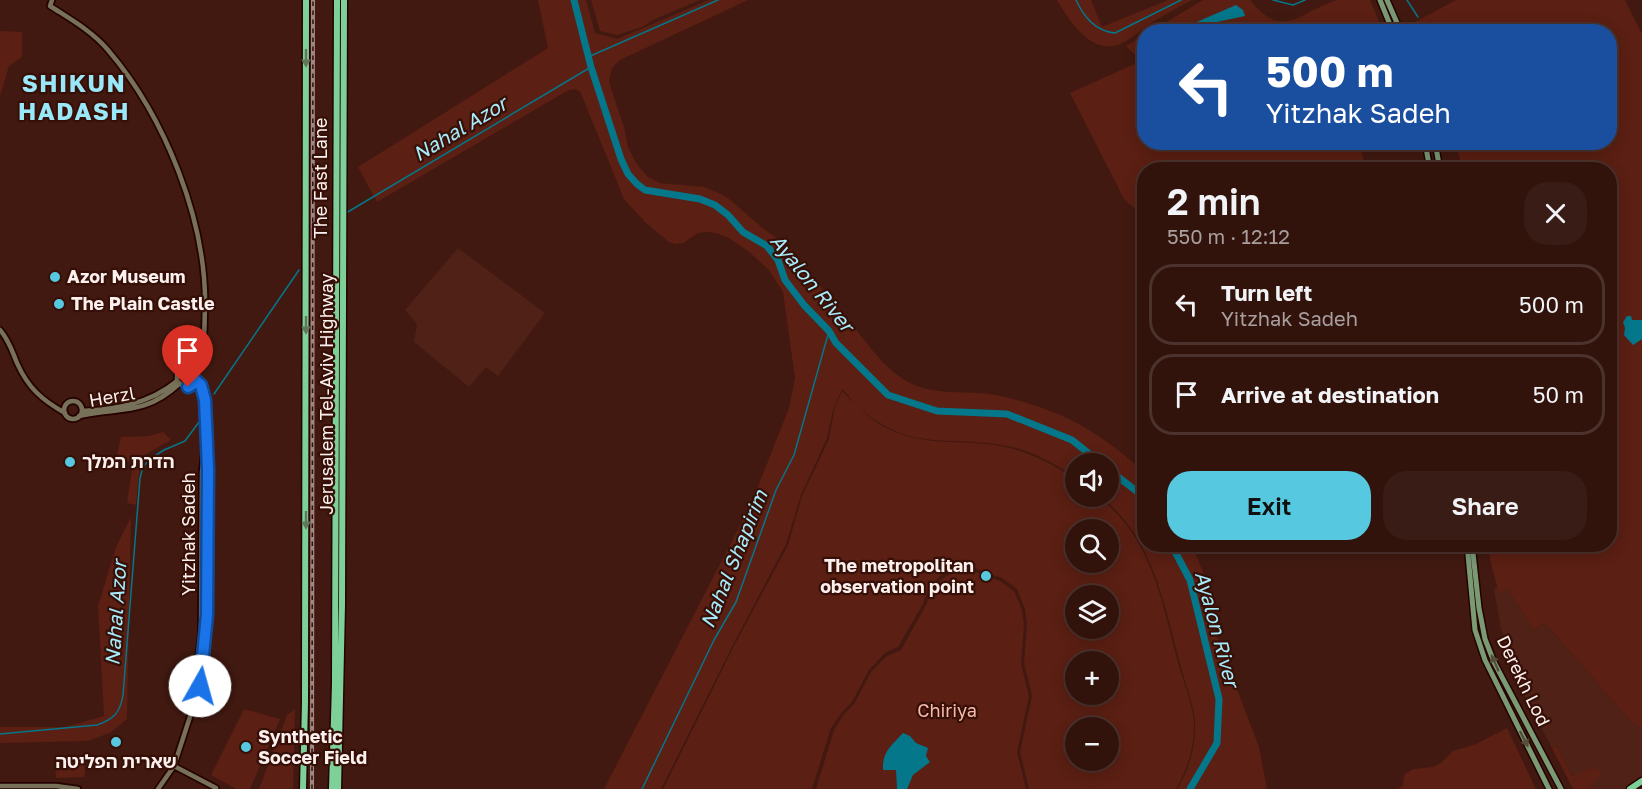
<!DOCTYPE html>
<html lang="en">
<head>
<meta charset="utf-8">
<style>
	body { margin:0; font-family:"Golos Text","Noto Sans Hebrew",sans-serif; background:#391c15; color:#f1f3f6; height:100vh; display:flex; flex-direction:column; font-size:22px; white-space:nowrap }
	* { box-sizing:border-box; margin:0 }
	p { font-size:20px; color:#a89e9d }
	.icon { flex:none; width:33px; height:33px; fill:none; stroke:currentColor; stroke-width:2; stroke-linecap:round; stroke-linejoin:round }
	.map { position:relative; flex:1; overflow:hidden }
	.details { position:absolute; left:1137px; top:162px; width:480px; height:390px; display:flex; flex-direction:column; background:#31130c; border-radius:24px; box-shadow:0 3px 15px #0003,0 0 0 2px #4c322d }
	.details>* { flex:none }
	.top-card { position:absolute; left:1137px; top:24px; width:480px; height:126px; border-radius:24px; box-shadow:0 3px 15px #0003,0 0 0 2px #4c322d; background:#1a4fa0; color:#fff; overflow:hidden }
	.buttons { position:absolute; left:1065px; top:453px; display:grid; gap:12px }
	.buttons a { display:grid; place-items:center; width:54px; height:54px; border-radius:50%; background:#31130c; box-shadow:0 3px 15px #0003,0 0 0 2px #4c322d; font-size:30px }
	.pin { position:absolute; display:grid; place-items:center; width:51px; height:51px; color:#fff; margin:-62px -26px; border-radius:50% 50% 50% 0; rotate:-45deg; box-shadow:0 0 6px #0007 }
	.pin .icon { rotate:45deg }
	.me { position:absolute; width:66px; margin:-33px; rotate:7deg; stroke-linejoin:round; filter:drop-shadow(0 0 4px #0008) }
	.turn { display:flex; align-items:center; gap:21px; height:126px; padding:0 30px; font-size:27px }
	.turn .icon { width:78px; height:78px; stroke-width:2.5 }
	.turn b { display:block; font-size:42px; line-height:51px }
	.round { display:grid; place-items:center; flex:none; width:63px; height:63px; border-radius:24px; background:#391c15 }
	.summary { display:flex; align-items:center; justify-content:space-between; height:102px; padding:0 30px }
	h1 { font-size:36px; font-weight:600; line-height:45px }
	.cta { display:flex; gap:12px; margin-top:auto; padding:12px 30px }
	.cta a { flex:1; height:69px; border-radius:24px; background:#56c9e1; color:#111; font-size:24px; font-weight:600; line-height:69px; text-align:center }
	.cta a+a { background:#391c15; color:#f1f3f6 }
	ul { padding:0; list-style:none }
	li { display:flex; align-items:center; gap:18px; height:81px; margin:0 12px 9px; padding:0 18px; border:3px solid #4c322d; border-radius:24px }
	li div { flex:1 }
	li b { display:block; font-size:22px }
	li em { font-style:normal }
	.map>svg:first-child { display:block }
	.built { fill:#502117 }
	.green { fill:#5b1f13; fill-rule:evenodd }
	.water { fill:#04778a }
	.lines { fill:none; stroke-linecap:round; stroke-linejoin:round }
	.stream { stroke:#04778a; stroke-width:1.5 }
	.river { stroke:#04778a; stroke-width:7 }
	.secondary-casing { stroke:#250200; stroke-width:8 }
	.primary-casing { stroke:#250200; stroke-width:8 }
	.highway-casing { stroke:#250200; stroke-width:9 }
	.secondary { stroke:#787159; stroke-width:4.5 }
	.primary { stroke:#7a9a74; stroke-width:5 }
	.highway { stroke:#7ed099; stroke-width:6 }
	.rail-casing { stroke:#a08781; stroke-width:4 }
	.rail { stroke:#360f07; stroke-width:1.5; stroke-dasharray:4.5; stroke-linecap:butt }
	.oneway { fill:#5e7957 }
	.oneway2 { fill:#554e38 }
	.route-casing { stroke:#114b97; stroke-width:15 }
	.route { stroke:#1a73e8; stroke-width:10 }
	.poi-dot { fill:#56c9e1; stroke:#360f07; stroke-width:2 }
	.labels { text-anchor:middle; stroke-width:4.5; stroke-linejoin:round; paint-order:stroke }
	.street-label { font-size:18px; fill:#fbf0ed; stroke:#360f07 }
	.poi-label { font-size:18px; font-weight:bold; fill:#fbf0ed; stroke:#360f07; text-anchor:start }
	.park-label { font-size:18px; fill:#f7bbad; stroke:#360f07 }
	.water-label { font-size:20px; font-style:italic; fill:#a6ecfc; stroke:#360f07 }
	.district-label { font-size:24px; font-weight:bold; letter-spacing:1.5px; fill:#99e7f9; stroke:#360f07 }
</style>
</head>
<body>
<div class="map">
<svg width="1642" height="789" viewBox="0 0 1642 789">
	<rect width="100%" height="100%" fill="#411910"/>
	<path class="built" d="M458 248 545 313 498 376 486 367 469 387 414 342 417 324 405 310Z
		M1497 587 1500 594 1508 588 1534 630 1545 623 1633 724 1642 727V778L1626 789H1591L1572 776 1557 746 1552 748 1520 687 1501 629 1494 590Z"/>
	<path class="green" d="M538 0H586L595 33 617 39 709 0H748L620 60 612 68 609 82 624 127 628 147 636 163 648 177 660 183 704 187 719 193 729 199 764 229 789 247 878 357C887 367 897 376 910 383 936 396 968 390 996 395 1006 397 1017 400 1027 403 1075 417 1107 439 1144 472V544L1192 545 1203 572 1214 629 1259 747 1267 789H1177C1190 768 1195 749 1195 724 1195 708 1185 683 1181 667 1164 605 1154 538 1101 497L1108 496V464H1076L1075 477C1046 458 1022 446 987 443 958 440 927 443 900 433 885 427 865 415 854 403 850 399 847 393 842 389L833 411 827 438 801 495 786 544 734 643 661 789H604L751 504 789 408 795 378 783 292 769 270 748 251 729 238 716 233 706 232 698 233 683 243 675 244 669 242 645 222 624 199 580 91 574 89 567 91 377 202 358 167 548 48Z
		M591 0H700L653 20 642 27 617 35 600 31Z
		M1057 0H1091L1102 27 1168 0H1192C1177 8 1162 16 1147 26 1138 32 1130 40 1120 44 1091 56 1069 20 1057 0Z
		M1203 0H1250C1283 42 1301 11 1337 0 1346 0 1360 0 1370 0L1383 31 1150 32Z
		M1456 0H1625L1642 34V727L1633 724 1545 623 1534 630 1508 589 1499 594 1490 559 1489 545 1610 544V170L1462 169 1456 143 1610 142V32H1418L1415 22Z
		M0 31 22 32V57L9 66 0 96Z
		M1144 35V142L1359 143 1366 169 1144 170V217L1124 199 1070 93 1141 61 1126 46Z
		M842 391C860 410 876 426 901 434 928 444 958 441 987 444 1022 448 1047 460 1075 479L1076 496 1098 497C1153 538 1162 604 1179 666 1184 683 1194 708 1194 724 1194 749 1188 768 1176 789H1029L1020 752 1032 696 1024 663 1027 625 1025 609 1017 589 1002 578 971 567 952 568 939 577 928 589 923 604 898 647 885 653 869 670 852 702 842 712 831 728 812 789H663L735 644 788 545 802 496 829 439 834 411ZM1076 530H1108V562H1076ZM1076 596H1108V628H1076ZM1076 662H1108V694H1076ZM1076 728H1108V760H1076Z
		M163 432 171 440 146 454 139 474 136 505 127 503 133 462 116 459 121 437 149 436Z
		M131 517 127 719 110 733 87 741 0 743V727H65L104 716 98 606 116 547Z
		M971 570 1000 581 1014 591 1022 610 1024 625 1021 663 1029 696 1017 752 1026 789H816L834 730 844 714 854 704 871 672 887 656 901 650 926 605 931 591 941 580 953 571Z
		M244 709 280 719 250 789H236L211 775Z
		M295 709 293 789H259L287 715Z
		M1507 728 1536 789H1398L1403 785 1404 775 1413 769 1433 767 1442 762 1453 751 1476 744Z
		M1557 746 1572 776 1596 767 1602 774 1590 787 1591 789H1573L1552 748Z
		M84 758 85 777 56 778 55 759Z"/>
	<path class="water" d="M1236 5 1243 10 1245 16 1198 26 1192 24Z
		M1627 316H1631L1632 320H1642V339L1633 345 1624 335 1625 328 1623 322Z
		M903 733 910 736 916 743 928 748 926 756 930 762 913 775 907 789H897L896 770H883C882 752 891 746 903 733Z"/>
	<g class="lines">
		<path class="stream" d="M1076 0C1084 17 1095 31 1115 33L1181 0
			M1273 0 1293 5 1305 0
			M1407 0 1418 17
			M588 57 718 0
			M346 213 591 67
			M214 394 299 270
			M0 734 97 725C114 719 120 713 123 695L140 478 143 467 150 459 164 450 185 441 199 422
			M642 789 714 640 736 602 776 490 794 455 829 331"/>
		<path class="river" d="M574 0 591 67 621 159 628 174 637 184 645 190 700 199 715 205 728 215 743 232 767 246 778 260 785 280 804 305 829 331 836 343 888 395 937 411 1007 414 1072 440 1102 464
			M1108 469 1144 497
			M1171 544 1190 580 1219 699 1217 743 1190 789"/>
		<defs>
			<path id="secondary" d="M52 0 50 6C70 19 92 31 108 50 165 117 207 221 205 309 204 322 206 338 200 350 198 357 193 363 189 370
				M0 330C9 340 12 351 17 363 28 388 42 400 65 413
				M194 374 189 370H181L177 375V381L184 387 193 384 196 362
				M64 410a9 9 0 1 1 18 0a9 9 0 1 1-18 0Z
				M82 411C117 409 149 404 177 381
				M79 416C120 407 144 416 179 384
				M194 695 201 633 202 472 205 443
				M174 766 216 788 215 789
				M0 786H56L78 789
				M158 789 174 766 200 686 207 615 208 483 205 400 200 385 194 379"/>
			<path id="primary" d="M1380 0 1393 32
				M1387 0 1401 32
				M1425 142 1430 170
				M1435 142 1440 170
				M1467 544 1475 630 1485 660 1549 789
				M1472 544 1479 608 1485 639 1494 662 1561 789"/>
			<path id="highway" d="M303 789 305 702 306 0
				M332 789 335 683 337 0
				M338 789 342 605 344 0
				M1630 789 1642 781"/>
		</defs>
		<use href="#secondary" class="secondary-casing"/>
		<use href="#primary" class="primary-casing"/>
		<use href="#highway" class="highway-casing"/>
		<use href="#secondary" class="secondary"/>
		<use href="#primary" class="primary"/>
		<use href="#highway" class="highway"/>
		<defs>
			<path id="rail" d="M312 789 313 0"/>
		</defs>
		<use href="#rail" class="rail-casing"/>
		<use href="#rail" class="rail"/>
	</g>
	<defs><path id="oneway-solid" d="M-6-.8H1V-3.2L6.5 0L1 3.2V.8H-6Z" transform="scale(1.5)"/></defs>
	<g class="oneway">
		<use href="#oneway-solid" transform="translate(306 58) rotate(90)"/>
		<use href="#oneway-solid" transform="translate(306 325) rotate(90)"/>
		<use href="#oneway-solid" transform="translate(306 520) rotate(90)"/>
	</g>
	<g class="oneway2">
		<use href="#oneway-solid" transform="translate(1495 663) rotate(-114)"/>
		<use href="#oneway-solid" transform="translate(1524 739) rotate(63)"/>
	</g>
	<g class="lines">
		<defs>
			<path id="route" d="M188 387 193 384 194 379 201 385 205 400 208 469 207 615 200 686"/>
		</defs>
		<use href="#route" class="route-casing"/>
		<use href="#route" class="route"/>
	</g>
	<g class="poi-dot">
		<circle cx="55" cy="277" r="6"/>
		<circle cx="59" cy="304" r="6"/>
		<circle cx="70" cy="462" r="6"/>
		<circle cx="986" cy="576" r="6"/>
		<circle cx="116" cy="742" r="6"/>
		<circle cx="246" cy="747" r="6"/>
	</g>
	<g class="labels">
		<g class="street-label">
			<text transform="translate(321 178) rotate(-90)" y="6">The Fast Lane</text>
			<text transform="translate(327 394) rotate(-90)" y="6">Jerusalem Tel-Aviv Highway</text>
			<text transform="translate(112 397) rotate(-10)" y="6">Herzl</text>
			<text transform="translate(189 534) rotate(-90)" y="6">Yitzhak Sadeh</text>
			<text transform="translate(1523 681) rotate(64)" y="6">Derekh Lod</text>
		</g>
		<g class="poi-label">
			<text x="67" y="283">Azor Museum</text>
			<text x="71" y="310">The Plain Castle</text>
			<text x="82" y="468">הדרת המלך</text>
			<text x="974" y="572" text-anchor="end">The metropolitan<tspan x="974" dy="21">observation point</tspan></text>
			<text x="258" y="743">Synthetic<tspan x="258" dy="21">Soccer Field</tspan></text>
			<text x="116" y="768" text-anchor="middle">שארית הפליטה</text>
		</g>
		<g class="park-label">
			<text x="947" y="717">Chiriya</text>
		</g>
		<g class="water-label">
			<text transform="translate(460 129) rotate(-31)" y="7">Nahal Azor</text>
			<text transform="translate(812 283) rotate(51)" y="7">Ayalon River</text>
			<text transform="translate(734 559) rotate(-68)" y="7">Nahal Shapirim</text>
			<text transform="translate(116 613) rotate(-86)" y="7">Nahal Azor</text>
			<text transform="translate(1217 629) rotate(75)" y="7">Ayalon River</text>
		</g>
		<g class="district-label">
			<text x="74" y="92">SHIKUN<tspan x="74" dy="28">HADASH</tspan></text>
		</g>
	</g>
</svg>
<div class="buttons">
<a><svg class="icon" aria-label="sound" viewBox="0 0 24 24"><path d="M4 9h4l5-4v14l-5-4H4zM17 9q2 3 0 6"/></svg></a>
<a><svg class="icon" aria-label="search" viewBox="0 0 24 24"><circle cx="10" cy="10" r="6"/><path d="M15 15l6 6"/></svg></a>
<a><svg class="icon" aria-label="layers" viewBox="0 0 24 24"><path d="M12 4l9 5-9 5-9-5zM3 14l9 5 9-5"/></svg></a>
<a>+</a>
<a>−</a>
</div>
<div class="pin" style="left:188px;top:387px;background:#d93025"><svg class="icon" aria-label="arrive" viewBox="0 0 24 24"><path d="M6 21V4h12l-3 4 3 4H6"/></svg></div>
<svg class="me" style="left:200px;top:686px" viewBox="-20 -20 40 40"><circle r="19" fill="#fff"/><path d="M0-13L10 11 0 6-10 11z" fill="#1a73e8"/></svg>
<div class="top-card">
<div class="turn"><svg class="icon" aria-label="left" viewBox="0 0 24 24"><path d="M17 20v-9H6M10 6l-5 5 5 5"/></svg><div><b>500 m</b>Yitzhak Sadeh</div></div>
</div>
<section class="details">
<div class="summary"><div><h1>2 min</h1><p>550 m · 12:12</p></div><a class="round"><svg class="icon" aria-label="close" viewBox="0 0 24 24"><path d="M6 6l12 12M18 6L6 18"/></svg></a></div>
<ul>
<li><svg class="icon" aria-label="left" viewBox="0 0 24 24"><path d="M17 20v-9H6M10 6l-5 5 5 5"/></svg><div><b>Turn left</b><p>Yitzhak Sadeh</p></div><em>500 m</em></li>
<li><svg class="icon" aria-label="arrive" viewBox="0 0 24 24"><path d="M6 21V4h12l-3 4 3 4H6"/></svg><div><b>Arrive at destination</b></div><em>50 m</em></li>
</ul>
<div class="cta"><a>Exit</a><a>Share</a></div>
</section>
</div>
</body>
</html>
